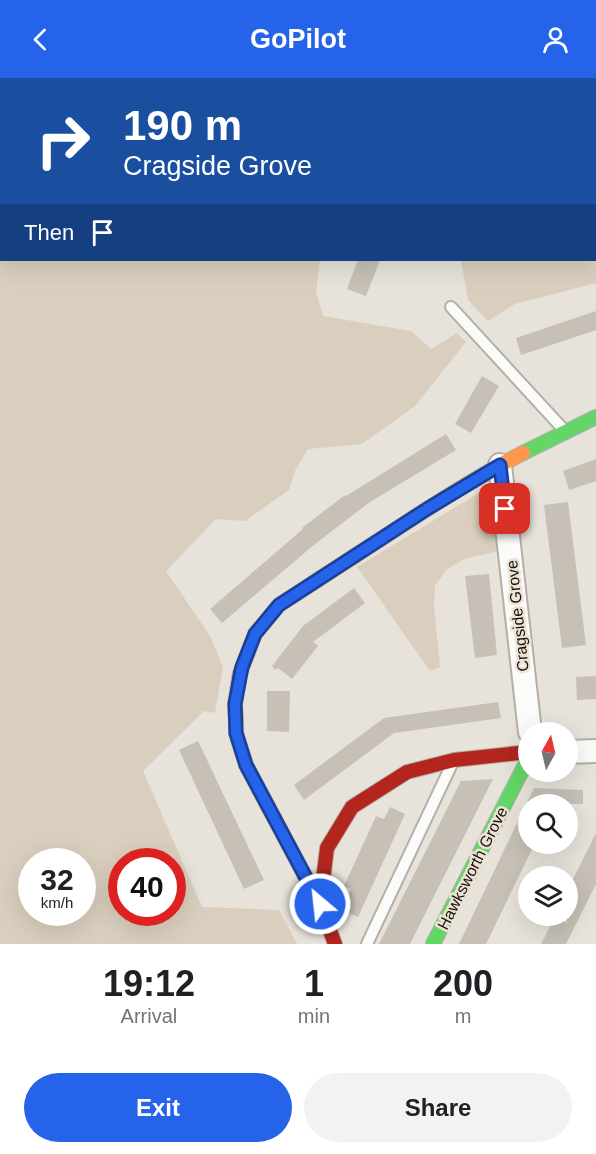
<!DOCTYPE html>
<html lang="en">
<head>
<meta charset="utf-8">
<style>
	body { margin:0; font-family:Arial,sans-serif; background:#f2f2f2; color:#202124; height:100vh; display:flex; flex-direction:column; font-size:22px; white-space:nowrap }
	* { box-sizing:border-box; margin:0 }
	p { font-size:20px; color:#757577 }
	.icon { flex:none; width:33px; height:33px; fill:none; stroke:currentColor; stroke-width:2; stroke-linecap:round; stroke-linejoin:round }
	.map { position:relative; height:866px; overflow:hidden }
	.drawer { display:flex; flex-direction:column; background:#fff; flex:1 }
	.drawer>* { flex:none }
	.banner { position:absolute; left:0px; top:0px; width:597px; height:183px; box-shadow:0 6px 24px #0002; background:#1a4fa0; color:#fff; overflow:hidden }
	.needle { width:39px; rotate:8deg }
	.tools { position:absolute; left:518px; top:644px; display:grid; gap:12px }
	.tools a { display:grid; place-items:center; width:60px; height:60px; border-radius:50%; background:#fff; box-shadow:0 6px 24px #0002; font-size:30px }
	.speed { position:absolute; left:18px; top:770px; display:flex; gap:12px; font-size:30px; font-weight:700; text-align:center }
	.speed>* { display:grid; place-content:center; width:78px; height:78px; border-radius:50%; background:#fff; box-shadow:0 6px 24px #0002; line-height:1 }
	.speed small { font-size:15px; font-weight:400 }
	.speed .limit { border:9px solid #d22; background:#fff; color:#111 }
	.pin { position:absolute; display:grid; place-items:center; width:51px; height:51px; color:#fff; margin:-26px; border-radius:12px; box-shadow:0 3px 9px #0006 }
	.me { position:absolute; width:66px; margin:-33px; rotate:332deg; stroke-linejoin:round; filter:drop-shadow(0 0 4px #0008) }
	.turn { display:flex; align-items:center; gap:21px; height:126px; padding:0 24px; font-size:27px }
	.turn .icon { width:78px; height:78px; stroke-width:2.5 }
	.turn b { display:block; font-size:42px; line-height:51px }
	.then { display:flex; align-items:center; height:57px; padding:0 24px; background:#0003; gap:12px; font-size:22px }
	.eta { display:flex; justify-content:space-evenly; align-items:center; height:102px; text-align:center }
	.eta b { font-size:36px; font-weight:800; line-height:42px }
	.action { display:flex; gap:12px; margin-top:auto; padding:12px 24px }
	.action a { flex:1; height:69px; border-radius:36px; background:#2563eb; color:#fff; font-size:24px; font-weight:800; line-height:69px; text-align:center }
	.action a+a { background:#f2f2f2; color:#202124 }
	header { display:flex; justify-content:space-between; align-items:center; height:78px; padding:0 24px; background:#2563eb; color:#fff; font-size:27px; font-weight:800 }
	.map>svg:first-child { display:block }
	.green { fill:#dacfbe; fill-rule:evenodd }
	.building { fill:#c6c0b6 }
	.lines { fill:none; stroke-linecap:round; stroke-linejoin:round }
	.lane-casing { stroke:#b3afa8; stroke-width:14 }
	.street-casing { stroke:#b3afa8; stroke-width:26 }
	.fast-casing { stroke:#b3afa8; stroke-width:16 }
	.slow-casing { stroke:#b3afa8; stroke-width:16 }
	.jam-casing { stroke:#b3afa8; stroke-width:16 }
	.lane { stroke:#fbfbf9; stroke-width:10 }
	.street { stroke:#fbfbf9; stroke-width:22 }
	.fast { stroke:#63d668; stroke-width:14 }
	.slow { stroke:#ff974d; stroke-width:14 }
	.jam { stroke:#b3261e; stroke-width:14 }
	.route-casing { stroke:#184099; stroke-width:15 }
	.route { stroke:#2563eb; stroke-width:10 }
	.labels { text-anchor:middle; stroke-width:5; stroke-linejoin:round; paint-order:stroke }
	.street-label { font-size:16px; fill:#16120d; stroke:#ede3d4 }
</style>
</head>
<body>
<header><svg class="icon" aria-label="back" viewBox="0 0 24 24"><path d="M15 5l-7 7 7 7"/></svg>GoPilot<svg class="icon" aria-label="person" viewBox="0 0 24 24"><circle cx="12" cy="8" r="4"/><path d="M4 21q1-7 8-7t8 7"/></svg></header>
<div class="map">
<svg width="596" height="866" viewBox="0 0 596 866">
	<rect width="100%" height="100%" fill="#e7e2da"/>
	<path class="green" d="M0 0H596V205L515 226 488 243 468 222 461 182H596V2H2V182H320L316 214 323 238 411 253 431 271 457 255 466 264 415 328 362 366 308 371 295 393 289 412 245 443 216 441 166 493 210 558 223 589 215 635 204 633 143 693 202 829 279 832 297 866H0ZM32 783H82V834H32ZM122 783H172V834H122Z
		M492 407 504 472 464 481 446 492 435 508 434 528 440 589 430 593 357 489Z"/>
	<path class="building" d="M358 182H380L366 218 347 211Z
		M596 233V252L521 277 516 260Z
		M482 298 499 308 471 355 455 346Z
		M446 356 456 372 370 424 315 466 222 545 210 531 303 451 302 450 345 417 346 418Z
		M596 381V403L569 412 563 393Z
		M568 424 586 567 562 570 544 427Z
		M489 496 497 577 475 580 465 498Z
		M354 510 365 525 313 564 318 568 292 601 278 590 275 592 272 588 303 548Z
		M596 598V621L577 622 576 599Z
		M267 613H290L289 654 267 653Z
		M498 624 501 640 394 655 304 722 294 707 384 640Z
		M198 663 264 802 244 811 179 672Z
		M493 701 410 866H379L461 703Z
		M534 710 583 712V726H528V765H535L486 866H459Z
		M390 729 405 736 358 839 341 832 351 811 344 808 376 738 384 741Z
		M596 755V806L566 866H541L555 839 567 845V813Z"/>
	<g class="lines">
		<defs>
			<path id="lane" d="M451 229 564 352
				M367 866 451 688"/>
			<path id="street" d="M500 387 530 654
				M567 674 596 673"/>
			<path id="fast" d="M523 375 596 339
				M433 866 528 681"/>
			<path id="slow" d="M353 479C409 443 464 405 523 375
				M236 642V655L246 687 320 826"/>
			<path id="jam" d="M236 642 235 626 240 595 255 556 279 527 353 479
				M335 866 320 826 327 770 352 729 407 694 454 682 528 674"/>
		</defs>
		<use href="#lane" class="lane-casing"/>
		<use href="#street" class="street-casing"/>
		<use href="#fast" class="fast-casing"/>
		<use href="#slow" class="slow-casing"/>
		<use href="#jam" class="jam-casing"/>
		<use href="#lane" class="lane"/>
		<use href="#street" class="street"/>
		<use href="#fast" class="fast"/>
		<use href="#slow" class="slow"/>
		<use href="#jam" class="jam"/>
	</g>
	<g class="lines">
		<defs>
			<path id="route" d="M320 826 246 687 236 655 235 626 242 589 255 556 279 527 427 431 500 387 505 431"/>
		</defs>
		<use href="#route" class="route-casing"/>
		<use href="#route" class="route"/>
	</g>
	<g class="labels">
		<g class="street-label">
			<text transform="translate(517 538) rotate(-96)" y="6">Cragside Grove</text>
			<text transform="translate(472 790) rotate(-63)" y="6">Hawksworth Grove</text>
		</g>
	</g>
</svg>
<div class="tools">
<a><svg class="needle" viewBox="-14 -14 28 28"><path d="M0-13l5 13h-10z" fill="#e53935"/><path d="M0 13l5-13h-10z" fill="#757577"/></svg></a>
<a><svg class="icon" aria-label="search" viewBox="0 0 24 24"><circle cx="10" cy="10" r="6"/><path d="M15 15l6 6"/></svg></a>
<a><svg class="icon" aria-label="layers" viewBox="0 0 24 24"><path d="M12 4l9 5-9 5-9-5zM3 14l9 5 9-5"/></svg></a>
</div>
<div class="speed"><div>32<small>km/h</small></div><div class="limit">40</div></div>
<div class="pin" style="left:505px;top:431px;background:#d93025"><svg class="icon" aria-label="arrive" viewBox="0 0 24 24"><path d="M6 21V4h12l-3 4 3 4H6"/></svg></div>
<svg class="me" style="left:320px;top:826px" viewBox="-20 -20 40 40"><circle r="17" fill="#2563eb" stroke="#fff" stroke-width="3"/><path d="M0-11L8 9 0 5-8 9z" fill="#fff"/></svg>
<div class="banner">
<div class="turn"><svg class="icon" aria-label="right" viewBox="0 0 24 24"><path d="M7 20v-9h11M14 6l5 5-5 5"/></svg><div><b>190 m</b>Cragside Grove</div></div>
<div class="then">Then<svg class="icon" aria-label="arrive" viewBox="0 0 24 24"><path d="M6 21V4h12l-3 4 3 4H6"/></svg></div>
</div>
</div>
<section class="drawer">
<div class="eta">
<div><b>19:12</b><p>Arrival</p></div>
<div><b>1</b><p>min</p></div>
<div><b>200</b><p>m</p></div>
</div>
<div class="action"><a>Exit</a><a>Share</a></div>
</section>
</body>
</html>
